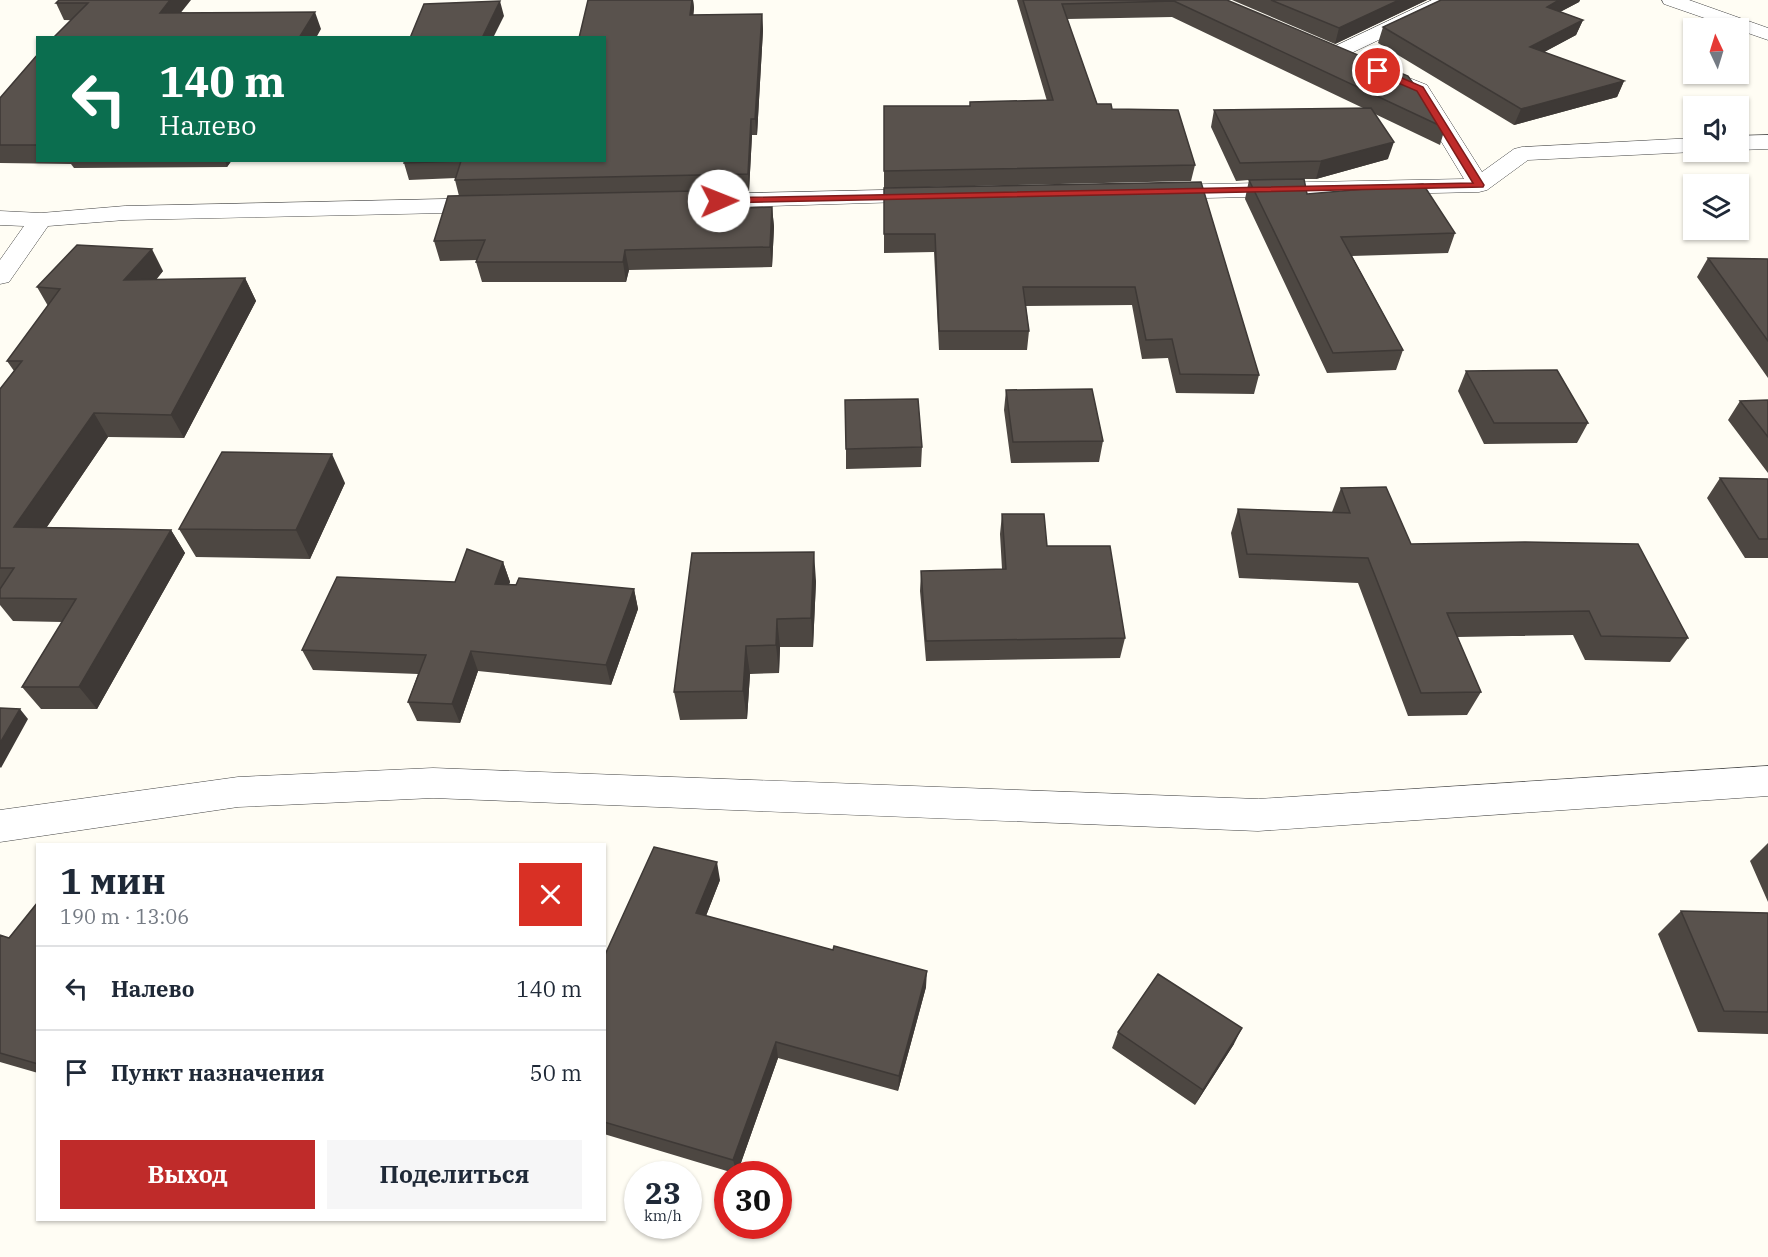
<!DOCTYPE html>
<html lang="ru">
<head>
<meta charset="utf-8">
<style>
	body { margin:0; font-family:"IBM Plex Serif",serif; background:#f6f6f7; color:#1f2937; height:100vh; display:flex; flex-direction:column; font-size:22px; white-space:nowrap }
	* { box-sizing:border-box; margin:0 }
	p { font-size:20px; color:#747a83 }
	.icon { flex:none; width:33px; height:33px; fill:none; stroke:currentColor; stroke-width:2; stroke-linecap:round; stroke-linejoin:round }
	.map { position:relative; flex:1; overflow:hidden }
	.details { position:absolute; left:36px; top:843px; width:570px; height:378px; display:flex; flex-direction:column; background:#fff; border-radius:0px; box-shadow:0 2px 4px #0004 }
	.details>* { flex:none }
	.hud { position:absolute; left:36px; top:36px; width:570px; height:126px; border-radius:0px; box-shadow:0 2px 4px #0004; background:#0b6e4f; color:#fff; overflow:hidden }
	.needle { width:39px; rotate:356deg }
	.tools { position:absolute; left:1683px; top:18px; display:grid; gap:12px }
	.tools a { display:grid; place-items:center; width:66px; height:66px; border-radius:0px; background:#fff; box-shadow:0 2px 4px #0004; font-size:30px }
	.speed { position:absolute; left:624px; top:1161px; display:flex; gap:12px; font-size:30px; font-weight:700; text-align:center }
	.speed>* { display:grid; place-content:center; width:78px; height:78px; border-radius:50%; background:#fff; box-shadow:0 2px 4px #0004; line-height:1 }
	.speed small { font-size:15px; font-weight:400 }
	.speed .limit { border:9px solid #d22; background:#fff; color:#111 }
	.pin { position:absolute; display:grid; place-items:center; width:51px; height:51px; color:#fff; margin:-26px; border:3px solid #fff; border-radius:50%; box-shadow:0 2px 6px #0007 }
	.me { position:absolute; width:66px; margin:-33px; rotate:89deg; stroke-linejoin:round; filter:drop-shadow(0 0 4px #0008) }
	.turn { display:flex; align-items:center; gap:21px; height:126px; padding:0 24px; font-size:27px }
	.turn .icon { width:78px; height:78px; stroke-width:2.5 }
	.turn b { display:block; font-size:42px; line-height:51px }
	.round { display:grid; place-items:center; flex:none; width:63px; height:63px; border-radius:0px; background:#f6f6f7 }
	.overview { display:flex; align-items:center; justify-content:space-between; height:102px; padding:0 24px }
	h1 { font-size:36px; font-weight:800; line-height:45px }
	.button { display:flex; gap:12px; margin-top:auto; padding:12px 24px }
	.button a { flex:1; height:69px; border-radius:0px; background:#bf2b2a; color:#fff; font-size:24px; font-weight:800; line-height:69px; text-align:center }
	.button a+a { background:#f6f6f7; color:#1f2937 }
	ul { padding:0; list-style:none }
	li { display:flex; align-items:center; gap:18px; height:84px; padding:0 24px; border-top:2px solid #e0e1e3 }
	li div { flex:1 }
	li b { display:block; font-size:22px }
	li em { font-style:normal }
	.map>svg:first-child { display:block }
	.lines { fill:none; stroke-linecap:round; stroke-linejoin:round }
	.minor-casing { stroke:#444; stroke-width:1 }
	.minor { fill:#fff; fill-rule:evenodd }
	.wall { fill:#4d4742 }
	.shaded-wall { fill:#3e3936 }
	.building { fill:#59524d; stroke:#3e3936; stroke-width:1.5 }
	.route { fill:#bf2b2a; stroke:#7c1c1b; stroke-width:1.5 }
</style>
</head>
<body>
<div class="map">
<svg width="1768" height="1257" viewBox="0 0 1768 1257">
	<rect width="100%" height="100%" fill="#fffdf4"/>
	<g class="lines">
		<defs>
			<path id="minor" d="M1432 0H1456L1454 4 1343 57H1329L1326 53 1329 49Z
				M1662 0H1689L1768 28V40L1664 4Z
				M1374 64 1427 85 1482 172 1514 149 1522 147 1694 138V152L1528 160 1487 190 1479 192 1159 199 1151 197 1148 192 1151 187 1159 185 1464 179 1412 93 1367 74 1364 70 1367 66Z
				M1768 135V149L1738 150V136Z
				M928 189 936 191 940 196 936 201 703 208 695 206 691 201 695 196 703 194Z
				M490 198 498 200 502 205 498 210 490 212 125 220 48 226 9 282 0 284V260L24 226 0 225V211L41 213 125 206Z
				M1768 766V796L1258 831 433 798 238 807 0 842V810L238 777 433 768 1258 799Z"/>
		</defs>
		<use href="#minor" class="minor-casing"/>
		<use href="#minor" class="minor"/>
	</g>
	<path class="wall" d="M59 0 181 12 321 29 64 20 56 3Z
		M588 0H693L694 8 693 15 762 14 763 30 757 135H752L749 191H747L748 208 772 207 774 227 772 267 629 270 626 282H482L476 262 477 260 440 261 434 241 459 196 455 180 456 178 409 180 404 163 405 160H604Z
		M1017 0H1227L1445 128 1440 145 1375 114 1388 159 1316 179H1304L1307 194 1455 233 1448 253 1352 256 1403 350 1396 370 1327 373 1245 199 1249 180 1236 181 1211 127 1214 110 1363 108 1172 17 1067 19 1097 104 1112 109 1195 165 1191 181 884 188V106H970V102L1047 101Z
		M1232 0H1427L1335 44Z
		M1441 0H1580L1579 2 1560 12 1583 20 1576 35 1544 52 1624 81 1617 97 1514 125 1378 43 1383 27Z
		M38 54V160H232L227 167 74 168 71 164 0 163V98Z
		M1201 182 1259 375 1254 394 1176 393 1168 358 1142 359 1132 305 1026 306 1029 331 1027 350H939L934 252 884 253V188Z
		M1708 258 1768 259V378L1697 277Z
		M163 271 156 280 245 278 256 301 184 438 108 437 47 527 171 530 185 553 97 709H41L22 687 62 622 13 621 0 605V389L14 371 7 361 48 306 37 287Z
		M1466 371 1588 423 1577 443 1484 444 1458 391Z
		M1006 390 1103 441 1099 462 1011 463 1004 410Z
		M1768 400V473L1728 420 1740 401Z
		M922 447 921 467 846 469V449Z
		M1720 478 1768 479V558H1745L1707 498Z
		M345 483 310 559 196 557 179 529Z
		M1341 488 1411 544 1688 638 1670 662 1585 660 1573 635 1457 637 1481 692 1467 715 1408 716 1358 583 1239 578 1231 533 1238 509 1332 512Z
		M1002 514 1047 546 1125 638 1120 658 926 661 920 591 921 571 1002 569 1000 534Z
		M503 562 510 582 509 584 634 589 638 609 611 685 478 671 460 723 417 721 408 702 418 674 313 670 302 650 455 582Z
		M816 581 813 647H780L779 673 750 674 747 719 680 720 674 692Z
		M1768 843V902L1750 861Z
		M720 880 706 916 926 987 898 1091 778 1058 737 1174 604 1134V957Z
		M38 902V1073L0 1062V935L9 938Z
		M1681 911 1768 913V1034L1698 1032 1658 934Z
		M1118 1032 1234 1044 1195 1105 1112 1048Z"/>
	<path class="shaded-wall" d="M170 0H191L167 30 160 13Z
		M692 0H693L694 8 692 31 690 15Z
		M1399 0H1427L1335 44 1339 28Z
		M1559 0H1580L1579 2 1541 22 1547 7Z
		M500 1 504 16 493 38H482Z
		M315 12 321 29 316 38H299Z
		M762 14 763 30 757 135 755 119Z
		M1583 20 1576 35 1524 63 1530 47Z
		M1624 81 1617 97 1514 125 1521 109Z
		M751 119 752 135 749 191 748 174Z
		M1394 142 1388 159 1316 179 1321 161Z
		M225 160H232L227 167Z
		M747 190 748 209 746 208Z
		M772 207 774 227 772 267 770 247Z
		M152 249 163 271 136 303 124 280Z
		M625 250 629 270 626 282 623 262Z
		M245 278 256 301 184 438 171 415Z
		M94 413 108 437 31 550 14 527Z
		M332 454 345 483 310 559 296 530Z
		M171 530 185 553 97 709 79 687Z
		M814 552 816 581 813 647 811 618Z
		M503 562 510 582 502 604 495 584Z
		M634 589 638 609 611 685 606 665Z
		M777 619 780 647 779 673 776 645Z
		M746 646 750 674 747 719 743 691Z
		M471 651 478 671 460 723 452 704Z
		M20 709 28 719 1 768 0 767V743Z
		M717 862 720 880 700 931 696 913Z
		M927 971 926 987 898 1091 899 1076Z
		M1242 1028 1234 1044 1195 1105 1203 1090Z
		M776 1042 778 1058 737 1174 733 1160Z"/>
	<path class="building" d="M59 0H170L160 13 315 12 299 38H53L88 3H56Z
		M588 0H692L690 15 762 14 755 119H751L748 174 455 180 461 161 404 163 405 160H604V38H579Z
		M1023 0H1227L1408 76 1445 128 1174 1 1062 4 1097 104H1111L1112 109 1178 110 1195 165 884 171V106H970V102L1053 100Z
		M1271 0H1399L1339 28Z
		M1441 0H1559L1547 7 1583 20 1530 47 1624 81 1521 109 1383 27Z
		M500 1 482 38H410L424 4Z
		M38 54V145H0V98Z
		M1371 108 1394 142 1321 161 1240 163 1214 110Z
		M1304 179 1307 194 1423 184 1455 233 1341 237 1403 350 1333 353 1249 180Z
		M1201 182 1259 375 1180 374 1172 339 1146 340 1135 287H1023L1029 331H939L935 234H884V188Z
		M747 190 746 208 772 207 770 247 625 250 623 262H476L485 240 434 241 448 196Z
		M77 245 152 249 124 280 245 278 171 415 94 413 14 527 171 530 79 687H22L76 599 0 598V589L14 568H0V389L22 361H7L60 289 37 287Z
		M1708 258 1768 259V341Z
		M1557 370 1588 423H1494L1466 371Z
		M1092 389 1103 441 1013 442 1006 390Z
		M918 399 922 447 846 449 845 400Z
		M1768 400V437L1740 401Z
		M222 452 332 454 296 530 179 529Z
		M1720 478 1768 479V539H1759Z
		M1386 487 1411 544 1525 542 1638 544 1688 638 1601 636 1589 611 1447 613 1481 692 1421 693 1368 558 1247 554 1238 509 1350 513 1341 488Z
		M1002 514H1044L1047 546H1110L1125 638 926 641 921 571 1006 569Z
		M467 549 503 562 495 584 516 585 519 578 634 589 606 665 471 651 452 704 408 702 426 655 302 650 337 577 455 582Z
		M814 552 811 618 777 619 776 645 746 646 743 691 674 692 692 553Z
		M0 708 20 709 0 743Z
		M654 847 717 862 696 913 833 950 834 946 927 971 899 1076 776 1042 733 1160 604 1122V957Z
		M38 902V1064L0 1053V935L9 938Z
		M1681 911 1768 913V1012L1724 1011Z
		M1158 974 1242 1028 1203 1090 1118 1032Z"/>
	<path class="route" d="M1375 69H1381L1423 87 1484 185 1483 187 719 203 714 201 719 198 1473 183 1417 91 1375 73Z"/>
</svg>
<div class="tools">
<a><svg class="needle" viewBox="-14 -14 28 28"><path d="M0-13l5 13h-10z" fill="#e53935"/><path d="M0 13l5-13h-10z" fill="#747a83"/></svg></a>
<a><svg class="icon" aria-label="sound" viewBox="0 0 24 24"><path d="M4 9h4l5-4v14l-5-4H4zM17 9q2 3 0 6"/></svg></a>
<a><svg class="icon" aria-label="layers" viewBox="0 0 24 24"><path d="M12 4l9 5-9 5-9-5zM3 14l9 5 9-5"/></svg></a>
</div>
<div class="speed"><div>23<small>km/h</small></div><div class="limit">30</div></div>
<div class="pin" style="left:1378px;top:71px;background:#d93025"><svg class="icon" aria-label="arrive" viewBox="0 0 24 24"><path d="M6 21V4h12l-3 4 3 4H6"/></svg></div>
<svg class="me" style="left:719px;top:201px" viewBox="-20 -20 40 40"><circle r="19" fill="#fff"/><path d="M0-13L10 11 0 6-10 11z" fill="#bf2b2a"/></svg>
<div class="hud">
<div class="turn"><svg class="icon" aria-label="left" viewBox="0 0 24 24"><path d="M17 20v-9H6M10 6l-5 5 5 5"/></svg><div><b>140 m</b>Налево</div></div>
</div>
<section class="details">
<div class="overview"><div><h1>1 мин</h1><p>190 m · 13:06</p></div><a class="round" style="background:#d93025;color:#fff"><svg class="icon" aria-label="close" viewBox="0 0 24 24"><path d="M6 6l12 12M18 6L6 18"/></svg></a></div>
<ul>
<li><svg class="icon" aria-label="left" viewBox="0 0 24 24"><path d="M17 20v-9H6M10 6l-5 5 5 5"/></svg><div><b>Налево</b></div><em>140 m</em></li>
<li><svg class="icon" aria-label="arrive" viewBox="0 0 24 24"><path d="M6 21V4h12l-3 4 3 4H6"/></svg><div><b>Пункт назначения</b></div><em>50 m</em></li>
</ul>
<div class="button"><a>Выход</a><a>Поделиться</a></div>
</section>
</div>
</body>
</html>
